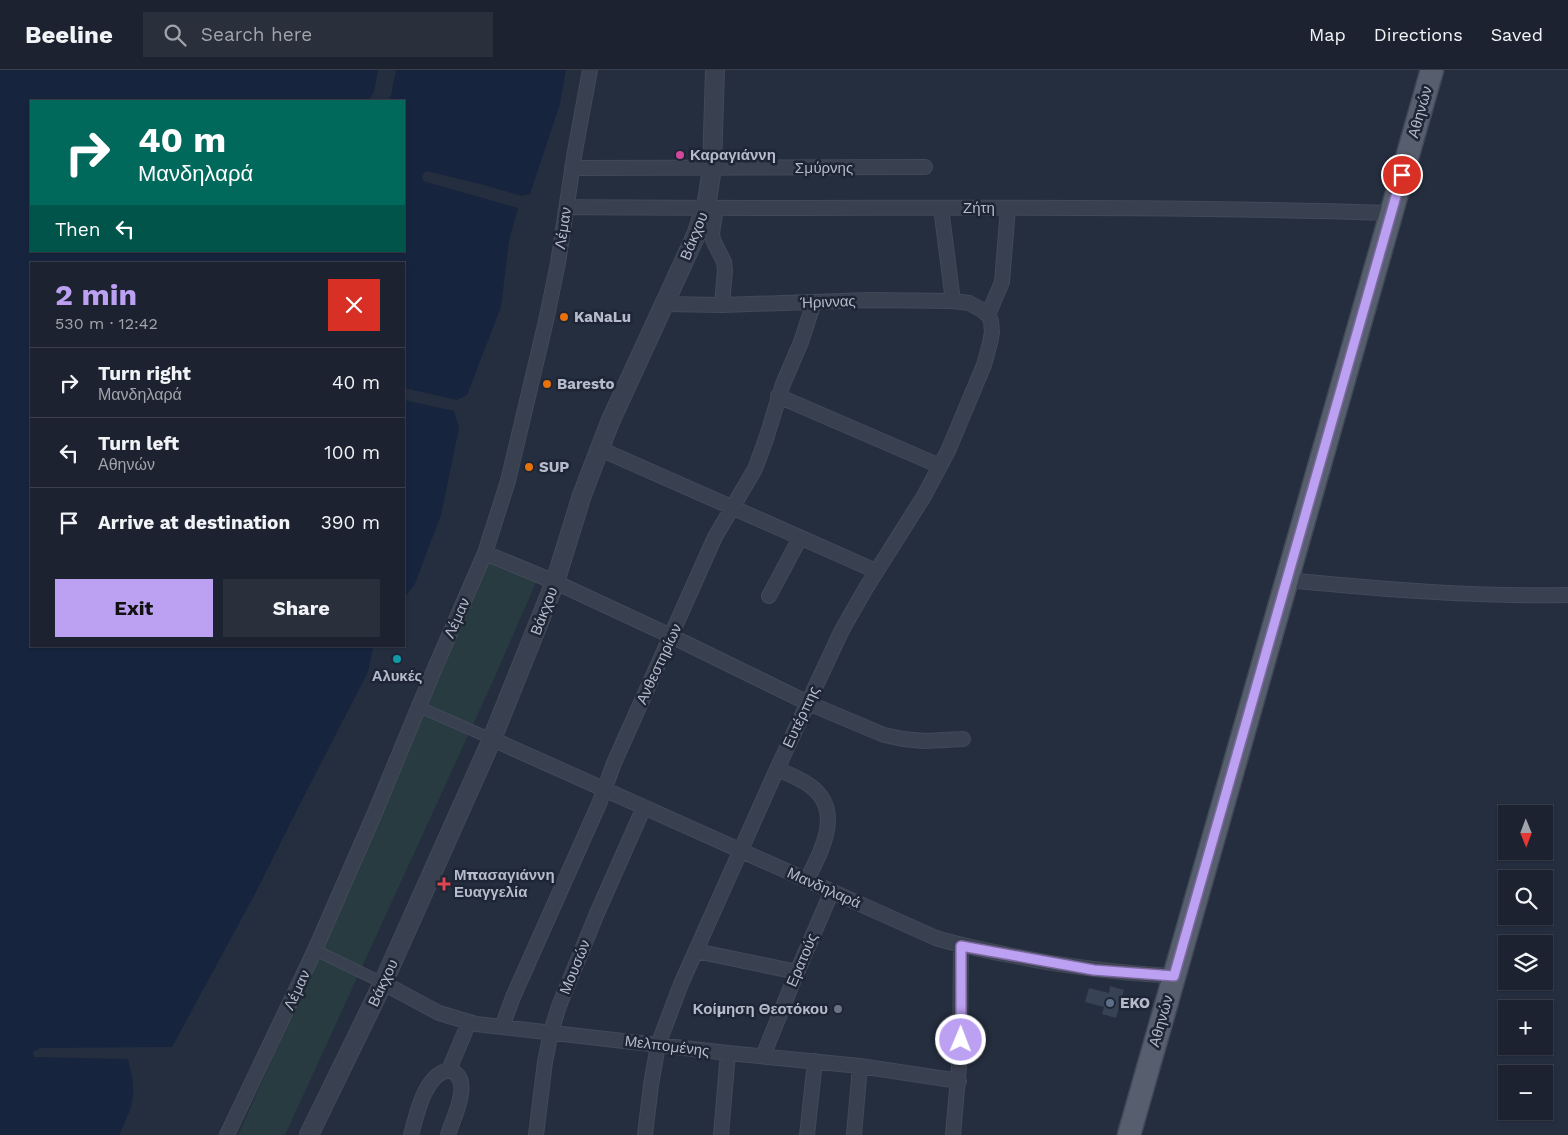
<!DOCTYPE html>
<html lang="en">
<head>
<meta charset="utf-8">
<style>
	body { margin:0; font-family:"Work Sans",sans-serif; background:#292f3b; color:#f1f3f6; height:100vh; display:flex; flex-direction:column; font-size:19px; white-space:nowrap }
	* { box-sizing:border-box; margin:0 }
	p { font-size:16px; color:#a0a4aa }
	.icon { flex:none; width:28px; height:28px; fill:none; stroke:currentColor; stroke-width:2; stroke-linecap:round; stroke-linejoin:round }
	.map { position:relative; flex:1; overflow:hidden }
	.drawer { position:absolute; left:30px; top:192px; width:375px; height:385px; display:flex; flex-direction:column; background:#1c222f; border-radius:0px; box-shadow:0 1px 4px #0004,0 0 0 1px #3a3f4b }
	.drawer>* { flex:none }
	.banner { position:absolute; left:30px; top:30px; width:375px; height:152px; border-radius:0px; box-shadow:0 1px 4px #0004,0 0 0 1px #3a3f4b; background:#00695c; color:#fff; overflow:hidden }
	.needle { width:32px; rotate:179deg }
	.buttons { position:absolute; left:1498px; top:735px; display:grid; gap:10px }
	.buttons a { display:grid; place-items:center; width:55px; height:55px; border-radius:0px; background:#1c222f; box-shadow:0 1px 4px #0004,0 0 0 1px #3a3f4b; font-size:25px }
	.pin { position:absolute; display:grid; place-items:center; width:42px; height:42px; color:#fff; margin:-21px; border:2px solid #fff; border-radius:50%; box-shadow:0 1px 5px #0007 }
	.me { position:absolute; width:55px; margin:-28px; rotate:1deg; stroke-linejoin:round; filter:drop-shadow(0 0 4px #0008) }
	.turn { display:flex; align-items:center; gap:18px; height:105px; padding:0 25px; font-size:22px }
	.turn .icon { width:65px; height:65px; stroke-width:2.5 }
	.turn b { display:block; font-size:35px; line-height:42px }
	.then { display:flex; align-items:center; height:48px; padding:0 25px; background:#0003; gap:10px; font-size:19px }
	.round { display:grid; place-items:center; flex:none; width:52px; height:52px; border-radius:0px; background:#292f3b }
	.overview { display:flex; align-items:center; justify-content:space-between; height:85px; padding:0 25px }
	h1 { font-size:30px; font-weight:700; line-height:38px; color:#bca0f2 }
	.button { display:flex; gap:10px; margin-top:auto; padding:10px 25px }
	.button a { flex:1; height:58px; border-radius:0px; background:#bca0f2; color:#111; font-size:20px; font-weight:700; line-height:58px; text-align:center }
	.button a+a { background:#292f3b; color:#f1f3f6 }
	ul { padding:0; list-style:none }
	li { display:flex; align-items:center; gap:15px; height:70px; padding:0 25px; border-top:1px solid #3a3f4b }
	li div { flex:1 }
	li b { display:block; font-size:19px }
	li em { font-style:normal }
	header { display:flex; align-items:center; gap:30px; box-sizing:border-box; height:70px; padding:0 25px; background:#1c222f; border-bottom:1px solid #3a3f4b }
	header strong { font-size:24px }
	nav { display:flex; gap:28px; margin-inline-start:auto; font-size:18px }
	.search { width:350px; height:45px; background:#292f3b; display:flex; align-items:center; gap:12px; box-sizing:border-box; padding:0 18px; border-radius:0px; color:#a0a4aa; font-size:19px }
	.map>svg:first-child { display:block }
	.green { fill:#273b40 }
	.water { fill:#17243d; fill-rule:evenodd }
	.pier { fill:#252e3f }
	.building { fill:#374255 }
	.lines { fill:none; stroke-linecap:round; stroke-linejoin:round }
	.pedestrian-casing { stroke:#424958; stroke-width:12 }
	.minor-casing { stroke:#424958; stroke-width:16 }
	.tertiary-casing { stroke:#424958; stroke-width:20 }
	.primary-casing { stroke:#424958; stroke-width:25 }
	.pedestrian { stroke:#39404f; stroke-width:10 }
	.minor { stroke:#39404f; stroke-width:14 }
	.tertiary { stroke:#39404f; stroke-width:18 }
	.primary { stroke:#575f6f; stroke-width:22 }
	.route-casing { stroke:#7a689d; stroke-width:12 }
	.route { stroke:#bca0f2; stroke-width:9 }
	.hotel-dot { fill:#d1479c; stroke:#1e2534; stroke-width:2 }
	.food-dot { fill:#e8710a; stroke:#1e2534; stroke-width:2 }
	.culture-dot { fill:#0f9aa8; stroke:#1e2534; stroke-width:2 }
	.health-dot { fill:#e0444e; stroke:#1e2534; stroke-width:2 }
	.service-dot { fill:#5c6f8a; stroke:#1e2534; stroke-width:2 }
	.worship-dot { fill:#6b7280; stroke:#1e2534; stroke-width:2 }
	.labels { text-anchor:middle; stroke-width:5; stroke-linejoin:round; paint-order:stroke }
	.street-label { font-size:15px; fill:#b5bbca; stroke:#1e2534 }
	.poi-label { font-size:15px; font-weight:bold; fill:#b5bbca; stroke:#1e2534; text-anchor:start }
</style>
</head>
<body>
<header>
<strong>Beeline</strong>
<div class="search"><svg class="icon" aria-label="search" viewBox="0 0 24 24"><circle cx="10" cy="10" r="6"/><path d="M15 15l6 6"/></svg>Search here</div>
<nav><a>Map</a><a>Directions</a><a>Saved</a></nav>
</header>
<div class="map">
<svg width="1568" height="1065" viewBox="0 0 1568 1065">
	<rect width="100%" height="100%" fill="#252e3f"/>
	<path class="green" d="M488 487 537 510 493 611 285 1065H238L327 868Z"/>
	<path class="water" d="M0 0H566L560 34 530 124 522 126 480 114 426 101 422 106 423 111 518 138 509 171 501 237 467 325 457 330 404 318V194H31V576H370L373 578 368 602 303 728 255 824 172 977 40 978 33 982 34 987 128 989C137 1024 135 1032 119 1065H0ZM31 31H404V181H31Z
		M404 330 454 341 459 358 441 445 414 516 404 528Z"/>
	<path class="pier" d="M378 0H396L391 26 388 31H368L374 22Z"/>
	<path class="building" d="M1110 916 1124 920 1116 948 1102 944 1104 937 1085 932 1089 918 1109 923Z"/>
	<g class="lines">
		<defs>
			<path id="pedestrian" d="M419 637 492 669
				M315 880 383 913"/>
			<path id="minor" d="M572 98 925 97
				M567 137C841 140 1117 134 1391 143
				M941 138 953 231
				M716 139 712 163 713 170 724 192 725 200 722 235
				M988 245 1002 212 1008 138
				M778 326 940 396
				M600 379 876 501
				M485 483 555 512 671 566 808 633 884 665 903 669 925 671 963 669
				M1286 510C1380 519 1474 527 1568 525
				M769 526 800 468
				M492 669 936 868C962 876 988 881 1014 886 1067 897 1120 903 1174 906
				M777 699C788 704 799 708 809 715 845 740 821 781 807 810
				M696 881 797 902
				M383 913 439 943 476 954 728 983 860 996 959 1011
				M502 957 513 927 599 734 614 693 715 467 755 399 766 369 783 314 801 272 814 232
				M763 986 797 902 832 821
				M449 1000 469 952
				M227 1065 315 880 374 745 434 600 485 483 508 411 546 251 558 193 575 81 590 0
				M411 1065C417 1044 424 1005 449 1000 475 1008 453 1048 448 1065
				M536 1065 545 992 551 962 559 936 598 841 644 737
				M645 1065 651 1015 658 975 681 914 777 699 842 560 866 518 924 426 948 381 984 295 990 273 992 262 991 251 988 245 982 240 969 233 953 231 870 230 722 235 664 234
				M721 1065 728 983
				M807 1065 815 991
				M854 1065 860 996
				M953 1065 960 985 961 876"/>
			<path id="tertiary" d="M309 1065 383 913 492 669 555 512 582 425 610 352 696 165 707 131 712 98 715 0"/>
			<path id="primary" d="M1129 1065 1432 0"/>
		</defs>
		<use href="#pedestrian" class="pedestrian-casing"/>
		<use href="#minor" class="minor-casing"/>
		<use href="#tertiary" class="tertiary-casing"/>
		<use href="#primary" class="primary-casing"/>
		<use href="#pedestrian" class="pedestrian"/>
		<use href="#minor" class="minor"/>
		<use href="#tertiary" class="tertiary"/>
		<use href="#primary" class="primary"/>
	</g>
	<g class="lines">
		<defs>
			<path id="route" d="M961 970V876L1094 900 1174 906 1402 105"/>
		</defs>
		<use href="#route" class="route-casing"/>
		<use href="#route" class="route"/>
	</g>
	<circle class="hotel-dot" cx="680" cy="85" r="5"/>
	<g class="food-dot">
		<circle cx="564" cy="247" r="5"/>
		<circle cx="547" cy="314" r="5"/>
		<circle cx="529" cy="397" r="5"/>
	</g>
	<circle class="culture-dot" cx="397" cy="589" r="5"/>
	<path class="health-dot" d="M441.5 806.5h5v5h5v5h-5v5h-5v-5h-5v-5h5z"/>
	<circle class="service-dot" cx="1110" cy="933" r="5"/>
	<circle class="worship-dot" cx="838" cy="939" r="5"/>
	<g class="labels">
		<g class="street-label">
			<text transform="translate(1420 42) rotate(-74)" y="5">Αθηνών</text>
			<text x="824" y="103">Σμύρνης</text>
			<text x="979" y="143">Ζήτη</text>
			<text transform="translate(563 158) rotate(-81)" y="5">Λέμαν</text>
			<text transform="translate(694 166) rotate(-68)" y="5">Βάκχου</text>
			<text transform="translate(828 232) rotate(-2)" y="5">Ήριννας</text>
			<text transform="translate(544 541) rotate(-69)" y="5">Βάκχου</text>
			<text transform="translate(457 548) rotate(-66)" y="5">Λέμαν</text>
			<text transform="translate(659 594) rotate(-65)" y="5">Ανθεστηρίων</text>
			<text transform="translate(801 647) rotate(-65)" y="5">Ευτέρπης</text>
			<text transform="translate(824 818) rotate(24)" y="5">Μανδηλαρά</text>
			<text transform="translate(802 890) rotate(-67)" y="5">Ερατούς</text>
			<text transform="translate(575 897) rotate(-68)" y="5">Μουσών</text>
			<text transform="translate(383 913) rotate(-65)" y="5">Βάκχου</text>
			<text transform="translate(297 920) rotate(-65)" y="5">Λέμαν</text>
			<text transform="translate(1161 951) rotate(-74)" y="5">Αθηνών</text>
			<text transform="translate(667 976) rotate(7)" y="5">Μελπομένης</text>
		</g>
		<g class="poi-label">
			<text x="690" y="90">Καραγιάννη</text>
			<text x="574" y="252">KaNaLu</text>
			<text x="557" y="319">Baresto</text>
			<text x="539" y="402">SUP</text>
			<text x="397" y="611" text-anchor="middle">Αλυκές</text>
			<text x="454" y="810">Μπασαγιάννη<tspan x="454" dy="17">Ευαγγελία</tspan></text>
			<text x="1120" y="938">EKO</text>
			<text x="828" y="944" text-anchor="end">Κοίμηση Θεοτόκου</text>
		</g>
	</g>
</svg>
<div class="buttons">
<a><svg class="needle" viewBox="-14 -14 28 28"><path d="M0-13l5 13h-10z" fill="#e53935"/><path d="M0 13l5-13h-10z" fill="#a0a4aa"/></svg></a>
<a><svg class="icon" aria-label="search" viewBox="0 0 24 24"><circle cx="10" cy="10" r="6"/><path d="M15 15l6 6"/></svg></a>
<a><svg class="icon" aria-label="layers" viewBox="0 0 24 24"><path d="M12 4l9 5-9 5-9-5zM3 14l9 5 9-5"/></svg></a>
<a>+</a>
<a>−</a>
</div>
<div class="pin" style="left:1402px;top:105px;background:#d93025"><svg class="icon" aria-label="arrive" viewBox="0 0 24 24"><path d="M6 21V4h12l-3 4 3 4H6"/></svg></div>
<svg class="me" style="left:961px;top:970px" viewBox="-20 -20 40 40"><circle r="17" fill="#bca0f2" stroke="#fff" stroke-width="3"/><path d="M0-11L8 9 0 5-8 9z" fill="#fff"/></svg>
<div class="banner">
<div class="turn"><svg class="icon" aria-label="right" viewBox="0 0 24 24"><path d="M7 20v-9h11M14 6l5 5-5 5"/></svg><div><b>40 m</b>Μανδηλαρά</div></div>
<div class="then">Then<svg class="icon" aria-label="left" viewBox="0 0 24 24"><path d="M17 20v-9H6M10 6l-5 5 5 5"/></svg></div>
</div>
<section class="drawer">
<div class="overview"><div><h1>2 min</h1><p>530 m · 12:42</p></div><a class="round" style="background:#d93025;color:#fff"><svg class="icon" aria-label="close" viewBox="0 0 24 24"><path d="M6 6l12 12M18 6L6 18"/></svg></a></div>
<ul>
<li><svg class="icon" aria-label="right" viewBox="0 0 24 24"><path d="M7 20v-9h11M14 6l5 5-5 5"/></svg><div><b>Turn right</b><p>Μανδηλαρά</p></div><em>40 m</em></li>
<li><svg class="icon" aria-label="left" viewBox="0 0 24 24"><path d="M17 20v-9H6M10 6l-5 5 5 5"/></svg><div><b>Turn left</b><p>Αθηνών</p></div><em>100 m</em></li>
<li><svg class="icon" aria-label="arrive" viewBox="0 0 24 24"><path d="M6 21V4h12l-3 4 3 4H6"/></svg><div><b>Arrive at destination</b></div><em>390 m</em></li>
</ul>
<div class="button"><a>Exit</a><a>Share</a></div>
</section>
</div>
</body>
</html>
